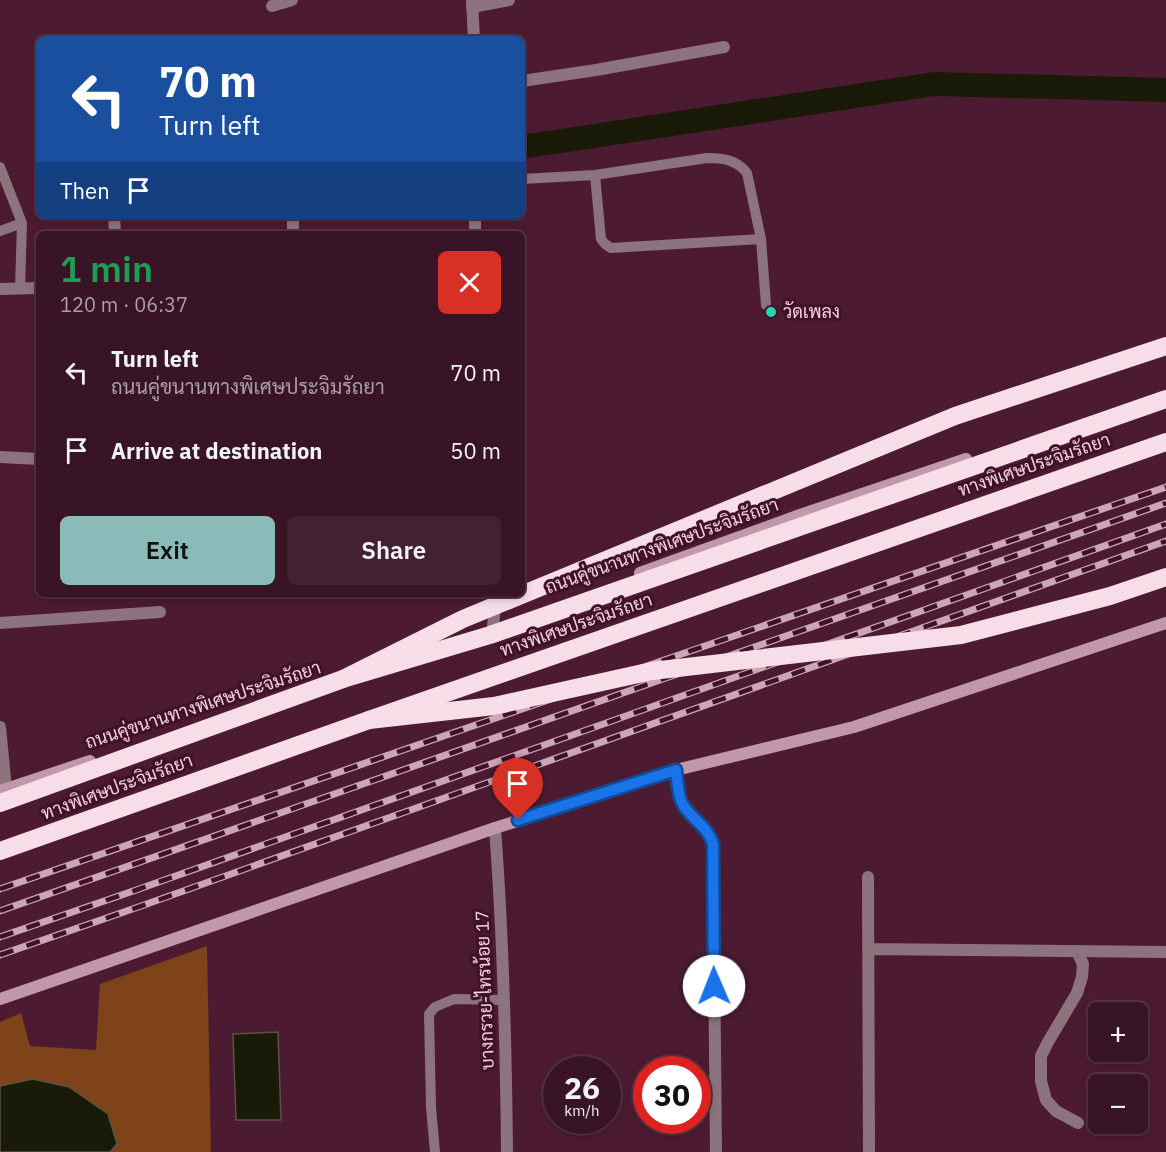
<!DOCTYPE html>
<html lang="en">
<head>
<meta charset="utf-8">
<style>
	body { margin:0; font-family:"IBM Plex Sans",Sarabun,sans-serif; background:#442132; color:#f1f3f6; height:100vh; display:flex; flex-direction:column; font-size:22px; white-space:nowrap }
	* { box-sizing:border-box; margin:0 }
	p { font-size:20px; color:#ab9ea7 }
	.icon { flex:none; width:33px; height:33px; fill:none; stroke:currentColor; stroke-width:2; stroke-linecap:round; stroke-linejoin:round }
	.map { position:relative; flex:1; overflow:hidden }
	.details { position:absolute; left:36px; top:231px; width:489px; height:366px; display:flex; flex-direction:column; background:#391426; border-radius:9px; box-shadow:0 3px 9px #0003,0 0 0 2px #533343 }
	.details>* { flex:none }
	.guide { position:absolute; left:36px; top:36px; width:489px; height:183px; border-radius:9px; box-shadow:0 3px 9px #0003,0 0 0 2px #533343; background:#1a4fa0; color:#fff; overflow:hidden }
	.fabs { position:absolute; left:1088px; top:1002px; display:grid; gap:12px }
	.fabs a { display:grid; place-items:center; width:60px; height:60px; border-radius:9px; background:#391426; box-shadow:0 3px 9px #0003,0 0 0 2px #533343; font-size:30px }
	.speed { position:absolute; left:543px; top:1056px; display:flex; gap:12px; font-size:30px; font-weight:700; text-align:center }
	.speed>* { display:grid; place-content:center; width:78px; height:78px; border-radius:50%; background:#391426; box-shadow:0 3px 9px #0003,0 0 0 2px #533343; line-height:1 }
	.speed small { font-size:15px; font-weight:400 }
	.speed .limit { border:9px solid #d22; background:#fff; color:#111 }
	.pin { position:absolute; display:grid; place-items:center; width:51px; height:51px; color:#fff; margin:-62px -26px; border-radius:50% 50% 50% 0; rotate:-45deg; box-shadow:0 0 6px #0007 }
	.pin .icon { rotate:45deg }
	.me { position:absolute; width:66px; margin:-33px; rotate:359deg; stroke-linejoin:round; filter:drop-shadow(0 0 4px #0008) }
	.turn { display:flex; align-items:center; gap:21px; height:126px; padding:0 24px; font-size:27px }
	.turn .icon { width:78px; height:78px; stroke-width:2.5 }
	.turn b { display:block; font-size:42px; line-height:51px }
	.then { display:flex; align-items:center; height:57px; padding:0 24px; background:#0003; gap:12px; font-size:22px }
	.round { display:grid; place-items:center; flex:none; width:63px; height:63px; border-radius:9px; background:#442132 }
	.summary { display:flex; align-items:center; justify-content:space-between; height:102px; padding:0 24px }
	h1 { font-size:36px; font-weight:600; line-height:45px; color:#1e9e55 }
	.primary-button { display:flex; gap:12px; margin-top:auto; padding:12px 24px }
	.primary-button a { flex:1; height:69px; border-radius:9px; background:#8bbbb9; color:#111; font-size:24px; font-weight:600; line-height:69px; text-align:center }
	.primary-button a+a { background:#442132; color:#f1f3f6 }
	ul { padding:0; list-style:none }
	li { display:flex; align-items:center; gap:18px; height:78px; padding:0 24px }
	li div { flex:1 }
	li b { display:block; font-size:22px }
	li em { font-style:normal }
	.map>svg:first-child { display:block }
	.green { fill:#7e4319 }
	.water { fill:#191b08; stroke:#5a5248; stroke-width:1.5 }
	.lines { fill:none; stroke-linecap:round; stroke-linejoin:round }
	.canal { stroke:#191b08; stroke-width:24 }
	.service { stroke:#8c737d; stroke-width:10 }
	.minor { stroke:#8c737d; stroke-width:12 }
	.tertiary { stroke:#8c737d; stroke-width:12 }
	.secondary { stroke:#c198a9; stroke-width:12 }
	.motorway { stroke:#f7dde7; stroke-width:18 }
	.rail-casing { stroke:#cba6b6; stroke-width:7 }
	.rail { stroke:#401128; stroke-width:4.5; stroke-dasharray:14; stroke-linecap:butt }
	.motorway-bridge { stroke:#f7dde7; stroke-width:18 }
	.route-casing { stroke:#114b97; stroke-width:15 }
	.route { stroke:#1a73e8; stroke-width:10 }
	.poi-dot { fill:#24d5ae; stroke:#401128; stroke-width:2 }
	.labels { text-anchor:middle; stroke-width:6; stroke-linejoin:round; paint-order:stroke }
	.poi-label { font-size:18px; fill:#f2d1de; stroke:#401128; text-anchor:start }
	.street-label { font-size:18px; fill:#f2d1de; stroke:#401128 }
</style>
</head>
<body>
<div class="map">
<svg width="1166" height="1152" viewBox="0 0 1166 1152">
	<rect width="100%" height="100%" fill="#4c1b32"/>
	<path class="green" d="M207 946 211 1152H0V1022L21 1013 30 1046 96 1050 100 984Z"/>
	<path class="water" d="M278 1032 281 1120H236L233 1034Z
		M33 1079 69 1087 108 1114 117 1144 110 1152H0V1086Z"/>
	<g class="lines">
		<path class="canal" d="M522 147 934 84 1166 90"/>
		<path class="service" d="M0 167 22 223 20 289
			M595 175 601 239 605 244 611 248 761 239
			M522 179 595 175 707 158C723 158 737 160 747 173L761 239 766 305
			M0 231 22 223
			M435 1152 431 1107 429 1014 435 1007 454 999 503 1000"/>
		<path class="minor" d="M272 6 292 0
			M472 7 509 0
			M522 81 596 70 724 47
			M114 216 115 234
			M293 216V234
			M0 289 39 288
			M0 457 39 459
			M0 623 160 612
			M0 727 6 789
			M676 770C677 779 678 795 682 803 690 818 708 826 713 844L716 1152
			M868 877 869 1152
			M868 949 1166 952
			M1077 952 1083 964 1082 977 1077 993 1048 1042 1041 1056V1081L1046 1100 1056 1111 1078 1123"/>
		<path class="tertiary" d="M472 0 474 39
			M475 234V216
			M493 627 496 594
			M495 828C503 936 506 1044 507 1152"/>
		<path class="secondary" d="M640 573 800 515 966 459
			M0 791 90 761
			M0 999 495 828 676 770 854 727 1166 623"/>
		<path class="motorway" d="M0 803 343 679 490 635 1166 399
			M0 851 369 720 1166 442"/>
		<defs>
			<path id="rail" d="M0 889 1166 487
				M0 911 1166 503
				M0 937 139 889 1166 524
				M0 955 144 905 1166 541"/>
		</defs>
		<use href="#rail" class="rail-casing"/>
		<use href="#rail" class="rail"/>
		<path class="motorway-bridge" d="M343 679 463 619 955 416 1166 346
			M369 720 494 706 652 671 961 635 1110 596 1166 577"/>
	</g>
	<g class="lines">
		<defs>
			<path id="route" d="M518 820 676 770C677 779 678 795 682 803 690 818 708 826 713 844L714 986"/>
		</defs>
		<use href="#route" class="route-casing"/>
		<use href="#route" class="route"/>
	</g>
	<circle class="poi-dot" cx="771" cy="312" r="6"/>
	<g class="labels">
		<g class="poi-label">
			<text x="783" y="318">วัดเพลง</text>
		</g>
		<g class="street-label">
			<text transform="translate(1034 465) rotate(-19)" y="6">ทางพิเศษประจิมรัถยา</text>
			<text transform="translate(662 546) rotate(-20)" y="6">ถนนคู่ขนานทางพิเศษประจิมรัถยา</text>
			<text transform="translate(576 625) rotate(-19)" y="6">ทางพิเศษประจิมรัถยา</text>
			<text transform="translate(203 705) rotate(-18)" y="6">ถนนคู่ขนานทางพิเศษประจิมรัถยา</text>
			<text transform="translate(117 787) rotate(-20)" y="6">ทางพิเศษประจิมรัถยา</text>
			<text transform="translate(485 990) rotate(-92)" y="6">บางกรวย-ไทรน้อย 17</text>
		</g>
	</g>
</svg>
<div class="fabs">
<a>+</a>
<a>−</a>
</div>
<div class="speed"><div>26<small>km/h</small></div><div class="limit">30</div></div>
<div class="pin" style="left:518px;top:820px;background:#d93025"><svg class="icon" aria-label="arrive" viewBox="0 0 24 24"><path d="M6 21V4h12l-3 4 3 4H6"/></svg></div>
<svg class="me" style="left:714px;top:986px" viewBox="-20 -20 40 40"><circle r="19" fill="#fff"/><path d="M0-13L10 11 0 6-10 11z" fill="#1a73e8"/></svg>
<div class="guide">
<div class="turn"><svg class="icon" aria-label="left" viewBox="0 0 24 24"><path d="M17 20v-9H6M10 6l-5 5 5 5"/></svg><div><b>70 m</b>Turn left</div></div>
<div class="then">Then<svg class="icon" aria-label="arrive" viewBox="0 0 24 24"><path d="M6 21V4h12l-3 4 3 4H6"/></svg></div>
</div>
<section class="details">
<div class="summary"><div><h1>1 min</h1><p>120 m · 06:37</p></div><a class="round" style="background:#d93025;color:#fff"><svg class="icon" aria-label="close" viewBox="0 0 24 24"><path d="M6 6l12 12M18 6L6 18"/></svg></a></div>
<ul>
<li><svg class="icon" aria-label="left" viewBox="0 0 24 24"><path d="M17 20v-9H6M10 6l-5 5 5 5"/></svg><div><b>Turn left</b><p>ถนนคู่ขนานทางพิเศษประจิมรัถยา</p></div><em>70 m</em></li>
<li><svg class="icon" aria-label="arrive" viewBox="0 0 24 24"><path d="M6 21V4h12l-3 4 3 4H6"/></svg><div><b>Arrive at destination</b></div><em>50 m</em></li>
</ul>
<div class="primary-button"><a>Exit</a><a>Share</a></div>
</section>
</div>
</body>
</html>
